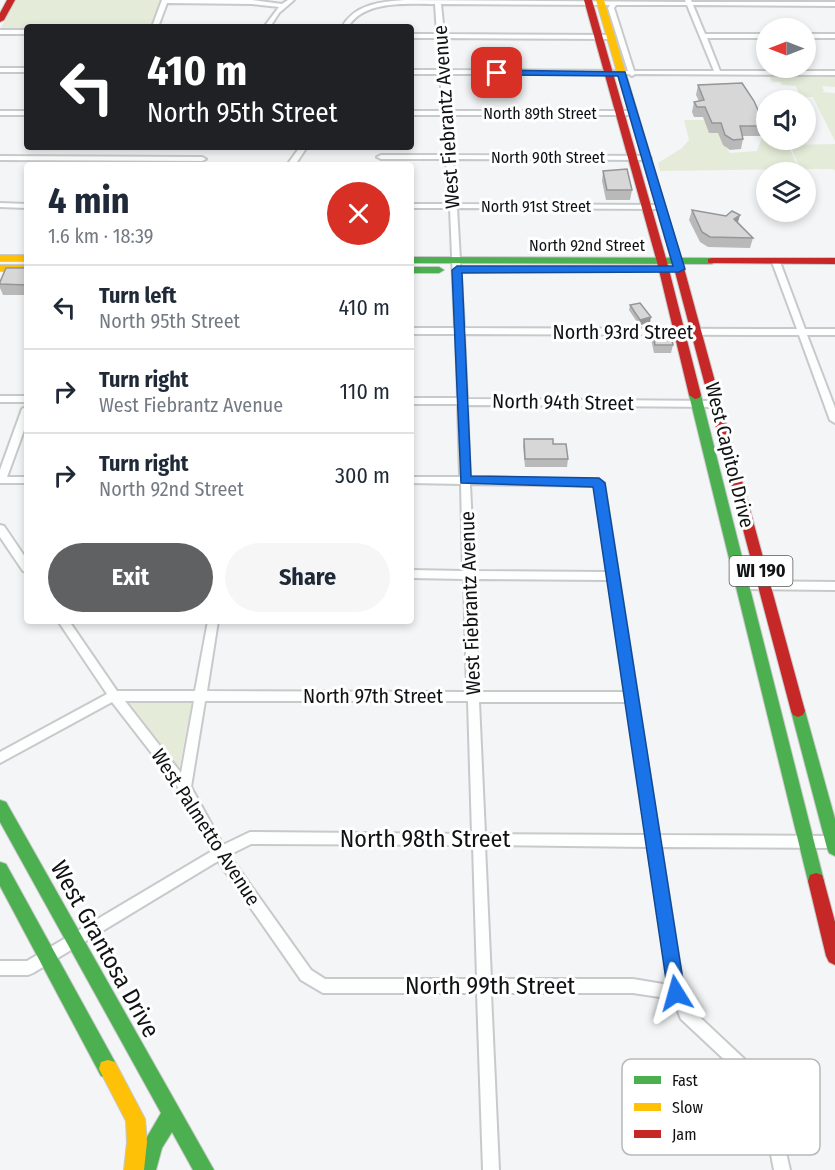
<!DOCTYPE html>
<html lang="en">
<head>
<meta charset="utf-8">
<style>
	body { margin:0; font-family:"Fira Sans Condensed",sans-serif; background:#f6f6f7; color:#1f2937; height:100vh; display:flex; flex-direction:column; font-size:22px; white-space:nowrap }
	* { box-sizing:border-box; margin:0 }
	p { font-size:20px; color:#747a83 }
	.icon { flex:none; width:33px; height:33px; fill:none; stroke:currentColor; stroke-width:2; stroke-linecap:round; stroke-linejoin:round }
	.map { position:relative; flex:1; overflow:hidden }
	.details { position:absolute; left:24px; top:162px; width:390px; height:462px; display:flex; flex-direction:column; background:#fff; border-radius:6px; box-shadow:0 3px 9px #0003 }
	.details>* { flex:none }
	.banner { position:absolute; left:24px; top:24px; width:390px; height:126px; border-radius:6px; box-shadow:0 3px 9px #0003; background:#202124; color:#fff; overflow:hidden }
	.needle { width:39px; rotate:270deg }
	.buttons { position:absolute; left:756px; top:18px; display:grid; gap:12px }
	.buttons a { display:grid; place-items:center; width:60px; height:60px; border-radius:50%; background:#fff; box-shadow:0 3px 9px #0003; font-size:30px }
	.pin { position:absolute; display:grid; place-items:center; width:51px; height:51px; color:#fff; margin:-26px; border-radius:12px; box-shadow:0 3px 9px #0006 }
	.me { position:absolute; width:66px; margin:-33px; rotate:352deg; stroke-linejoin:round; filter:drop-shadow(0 0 4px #0008) }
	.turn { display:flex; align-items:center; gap:21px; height:126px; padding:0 24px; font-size:27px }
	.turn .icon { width:78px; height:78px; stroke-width:2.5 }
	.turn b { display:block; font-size:42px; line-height:51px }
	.round { display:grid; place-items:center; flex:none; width:63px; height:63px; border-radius:32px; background:#f6f6f7 }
	.overview { display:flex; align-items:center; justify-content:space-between; height:102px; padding:0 24px }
	h1 { font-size:36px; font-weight:700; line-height:45px }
	.button { display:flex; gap:12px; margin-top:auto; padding:12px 24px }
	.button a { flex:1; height:69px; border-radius:36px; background:#606163; color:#fff; font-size:24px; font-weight:700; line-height:69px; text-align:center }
	.button a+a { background:#f6f6f7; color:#1f2937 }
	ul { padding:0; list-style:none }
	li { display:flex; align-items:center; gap:18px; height:84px; padding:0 24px; border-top:2px solid #e0e1e3 }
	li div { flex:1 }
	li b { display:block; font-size:22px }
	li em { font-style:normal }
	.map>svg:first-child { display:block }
	.green { fill:#e4ecd9 }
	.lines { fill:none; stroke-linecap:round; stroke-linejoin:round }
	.street-casing { stroke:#c8c9ca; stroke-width:4 }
	.fast-casing { stroke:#c8c9ca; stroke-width:2 }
	.slow-casing { stroke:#c8c9ca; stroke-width:2 }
	.jam-casing { stroke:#c8c9ca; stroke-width:2 }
	.street { fill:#fdfefe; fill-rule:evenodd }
	.fast { fill:#4caf50; fill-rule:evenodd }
	.slow { fill:#ffc107; fill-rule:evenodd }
	.jam { fill:#c62828; fill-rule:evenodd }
	.wall { fill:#b9b9ba }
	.shaded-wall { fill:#969697 }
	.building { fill:#d7d7d8; stroke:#969697; stroke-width:1.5 }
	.route { fill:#1a73e8; stroke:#114b97; stroke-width:1.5 }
	.labels { text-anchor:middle; stroke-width:6; stroke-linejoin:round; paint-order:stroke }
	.far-street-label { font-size:16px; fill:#111214; stroke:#fff }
	.shield { fill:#fff; stroke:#58595a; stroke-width:1.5 }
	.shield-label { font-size:18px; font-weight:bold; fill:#111214 }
	.street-label { font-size:20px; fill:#111214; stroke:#fff }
	.near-street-label { font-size:24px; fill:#111214; stroke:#fff }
	.key { fill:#fff; stroke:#b8b8b8; stroke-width:1.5 }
	.key-label { font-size:16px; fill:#111214 }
</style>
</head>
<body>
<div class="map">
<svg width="835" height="1170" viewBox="0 0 835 1170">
	<rect width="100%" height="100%" fill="#f3f5f7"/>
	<path class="green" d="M15 0H160L150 27H27V31L0 30Z
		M770 77H835V87L822 86 824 91 821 92 835 93V141L813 97H800L796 86 782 85 781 82H772Z
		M684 120H708L715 133H721V141H724L723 145 728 146 726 147 730 153 757 151 762 138H766L771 145H788L799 169 660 171 658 163 682 148 689 140Z
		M835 144V171L833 169H800L790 145Z
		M192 702 179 769 129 703Z"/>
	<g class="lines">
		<defs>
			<path id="street" d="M162 0H252L282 4 288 0H294L279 13 270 27H264L279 7 252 4 167 3 158 27H152Z
				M404 0 686 2 685 0H691L692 2H835V6L693 5 705 34H766V38H707L720 71H835V75L635 74 632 76 629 74H447L449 111H633L636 113 633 115H450L453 155 647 156 651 158 647 160 453 159 457 204 661 205 665 207 661 209 457 208 464 328 797 329 772 262 776 260 780 262 805 329H835V335H807L835 408V423L830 420 799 335 464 334 467 399 716 401 721 404 716 407 467 405 470 477 599 480 604 483 659 835 835 836V848L661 847 684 993 691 1009 770 1083 790 1170H774L759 1092 681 1019 673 999 633 993H491L499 1170H483L477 993H323L301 980 218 861 33 973 28 975H0V961H27L212 851 181 791 112 702 0 763V752L107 694 58 621H69L117 691H195L208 621H218L207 691 467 692 464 579 411 578V570L463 571 461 484 411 483V477H460L458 404H411V398H458L456 334H411V328H455L450 208H411V204H449L446 159H381L377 157 381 155H446L443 115H411V111H443L440 74H411V70H440L438 38H411V34H437L435 4C407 4 364 0 348 27H342C355 4 380 2 404 0ZM441 4 610 5 608 8 628 71 446 70 444 38 611 39 614 37 611 35 444 34ZM616 5H687L714 71H634L614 8ZM470 484 595 486 607 572 474 571ZM474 579 609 580 625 692H479ZM125 701H194L181 773ZM205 701H468L472 834 250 832 223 845 191 787ZM479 702H627L647 835 485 834ZM251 844 473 845 477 979H325L311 970 229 855ZM485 845 648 847 669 985 633 979H491Z
				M0 30H27V34H0Z
				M806 34H835V38H806Z
				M0 68H27V72H0Z
				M0 111H27V115H0Z
				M300 147H307L295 165H287Z
				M0 156 202 157 206 159 202 161 0 160Z
				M0 203 27 204V208L0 207Z
				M0 396H27V402H0Z
				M27 406V422L7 477H27V483H0V470L22 409Z
				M0 525 4 526 27 560V572L23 571 0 537Z
				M743 581 835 582V590L743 589 739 588 738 585 739 582Z"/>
			<path id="fast" d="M411 257 712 258 717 261 712 264 411 263Z
				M411 267H439L444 270 439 273H411Z
				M695 391 701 395 824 881 822 887 816 889 810 887 808 881 689 395Z
				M798 705 803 707 805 711 835 819V856L829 853 827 848 791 711 793 707Z
				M0 800 6 802 214 1170H193L172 1132 162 1148 156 1170H136L147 1137 161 1113 0 822Z
				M0 862 6 864 115 1062 117 1069 115 1076 108 1078 101 1076 0 886Z"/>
			<path id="slow" d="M596 0H604L684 268 683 270 679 271 674 268Z
				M0 255H27V261H0Z
				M0 265H27V271H0Z
				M108 1060 115 1062 145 1119 147 1142 144 1170H124L127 1142 126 1121 99 1069 101 1062Z"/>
			<path id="jam" d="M7 0H15L4 20 0 22V13Z
				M584 0H592L667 262 701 395 699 398 695 399 689 395 657 262Z
				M712 258H835V264L708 263V259Z
				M679 265 684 268 805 711 803 715 798 717 793 715 791 711 674 268Z
				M816 873 822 875 824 881 835 922V965L829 962 826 956 808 881 810 875Z"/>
		</defs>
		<use href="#street" class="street-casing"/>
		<use href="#fast" class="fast-casing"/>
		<use href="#slow" class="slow-casing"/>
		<use href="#jam" class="jam-casing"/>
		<use href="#street" class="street"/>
		<use href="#fast" class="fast"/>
		<use href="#slow" class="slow"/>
		<use href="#jam" class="jam"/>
	</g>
	<path class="wall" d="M698 85 765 126 762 136H742L743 139 741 149 730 150 723 145 718 133H709L703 117H694L692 112 694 102 699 101 696 95Z
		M603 171 632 190 630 200H606L602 181Z
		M692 210 738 222 753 238 750 248 708 247 700 242 689 220Z
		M27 268V295H3L0 288V282Z
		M630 305 650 323 639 325 629 310Z
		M653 331 673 345 671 353H654L651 339Z
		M524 439 553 444 568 459 567 467H525L523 446Z"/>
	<path class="shaded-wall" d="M740 215 737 226 734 219Z
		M651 317 650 323 639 325 640 320Z"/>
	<path class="building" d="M742 83 754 101 765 126H740L743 139 733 140 725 135 721 123H712L705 107H697L694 102 704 100 698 85Z
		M627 169 632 190H607L603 171Z
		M692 210 726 216 732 211 740 215 734 219 753 238 710 237 702 232Z
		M6 268H27V285L0 284V282Z
		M640 303 651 317 640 320 630 305Z
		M653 331H670L673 345H655Z
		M524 439H553V444H566L568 459H525Z"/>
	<path class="route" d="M497 70 625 72 685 269 679 272 462 273 471 476 599 478 605 483 685 993 683 999 676 1002 670 999 668 993 593 487 461 483 452 270 457 266H673L618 76 494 75V71Z"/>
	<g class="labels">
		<g class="far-street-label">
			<text x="540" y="119">North 89th Street</text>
			<text x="548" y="163">North 90th Street</text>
			<text x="536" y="212">North 91st Street</text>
			<text x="587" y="251">North 92nd Street</text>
		</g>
		<rect class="shield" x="729.5" y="556" width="63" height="30" rx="4.5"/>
		<g class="shield-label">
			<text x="761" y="577">WI 190</text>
		</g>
		<g class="street-label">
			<text transform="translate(446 117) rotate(-94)" y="7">West Fiebrantz Avenue</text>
			<text x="623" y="339">North 93rd Street</text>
			<text transform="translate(563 402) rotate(1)" y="7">North 94th Street</text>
			<text transform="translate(730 455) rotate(76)" y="7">West Capitol Drive</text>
			<text transform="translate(470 603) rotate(-92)" y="7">West Fiebrantz Avenue</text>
			<text x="373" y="703">North 97th Street</text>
			<text transform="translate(206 827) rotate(57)" y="7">West Palmetto Avenue</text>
		</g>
		<g class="near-street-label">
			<text x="425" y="847">North 98th Street</text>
			<text transform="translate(105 949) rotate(61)" y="8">West Grantosa Drive</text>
			<text x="490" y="994">North 99th Street</text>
		</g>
	</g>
	<rect x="622" y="1059" width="198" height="96" rx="9" class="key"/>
	<rect x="634" y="1076" width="27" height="8" fill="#4caf50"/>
	<rect x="634" y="1103" width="27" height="8" fill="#ffc107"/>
	<rect x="634" y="1130" width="27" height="8" fill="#c62828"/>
	<g class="key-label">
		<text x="672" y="1086">Fast</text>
		<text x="672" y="1113">Slow</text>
		<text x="672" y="1140">Jam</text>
	</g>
</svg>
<div class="buttons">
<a><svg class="needle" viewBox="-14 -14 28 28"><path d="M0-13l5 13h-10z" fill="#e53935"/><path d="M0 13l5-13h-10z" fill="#747a83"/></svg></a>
<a><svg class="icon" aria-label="sound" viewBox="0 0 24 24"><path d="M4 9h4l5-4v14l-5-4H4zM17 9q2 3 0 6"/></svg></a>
<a><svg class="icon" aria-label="layers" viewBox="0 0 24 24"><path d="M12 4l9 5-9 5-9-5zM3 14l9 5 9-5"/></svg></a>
</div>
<div class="pin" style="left:497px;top:73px;background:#d93025"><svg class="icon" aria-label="arrive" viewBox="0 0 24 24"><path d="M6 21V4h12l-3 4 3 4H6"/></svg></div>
<svg class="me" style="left:676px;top:993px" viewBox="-20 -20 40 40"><path d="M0-17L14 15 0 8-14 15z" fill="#1a73e8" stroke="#fff" stroke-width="4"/></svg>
<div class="banner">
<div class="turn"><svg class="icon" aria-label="left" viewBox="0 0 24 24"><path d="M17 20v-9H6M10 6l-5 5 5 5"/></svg><div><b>410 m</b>North 95th Street</div></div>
</div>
<section class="details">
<div class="overview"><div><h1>4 min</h1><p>1.6 km · 18:39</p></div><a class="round" style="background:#d93025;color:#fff"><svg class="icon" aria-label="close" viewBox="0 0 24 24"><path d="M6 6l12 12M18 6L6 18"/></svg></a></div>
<ul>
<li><svg class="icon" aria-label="left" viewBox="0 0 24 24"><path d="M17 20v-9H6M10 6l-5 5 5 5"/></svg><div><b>Turn left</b><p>North 95th Street</p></div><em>410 m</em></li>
<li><svg class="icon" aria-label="right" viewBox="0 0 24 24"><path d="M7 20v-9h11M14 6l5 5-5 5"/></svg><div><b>Turn right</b><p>West Fiebrantz Avenue</p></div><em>110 m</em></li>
<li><svg class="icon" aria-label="right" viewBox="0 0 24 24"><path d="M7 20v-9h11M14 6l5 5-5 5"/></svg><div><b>Turn right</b><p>North 92nd Street</p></div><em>300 m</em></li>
</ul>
<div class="button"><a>Exit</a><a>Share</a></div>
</section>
</div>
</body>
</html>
